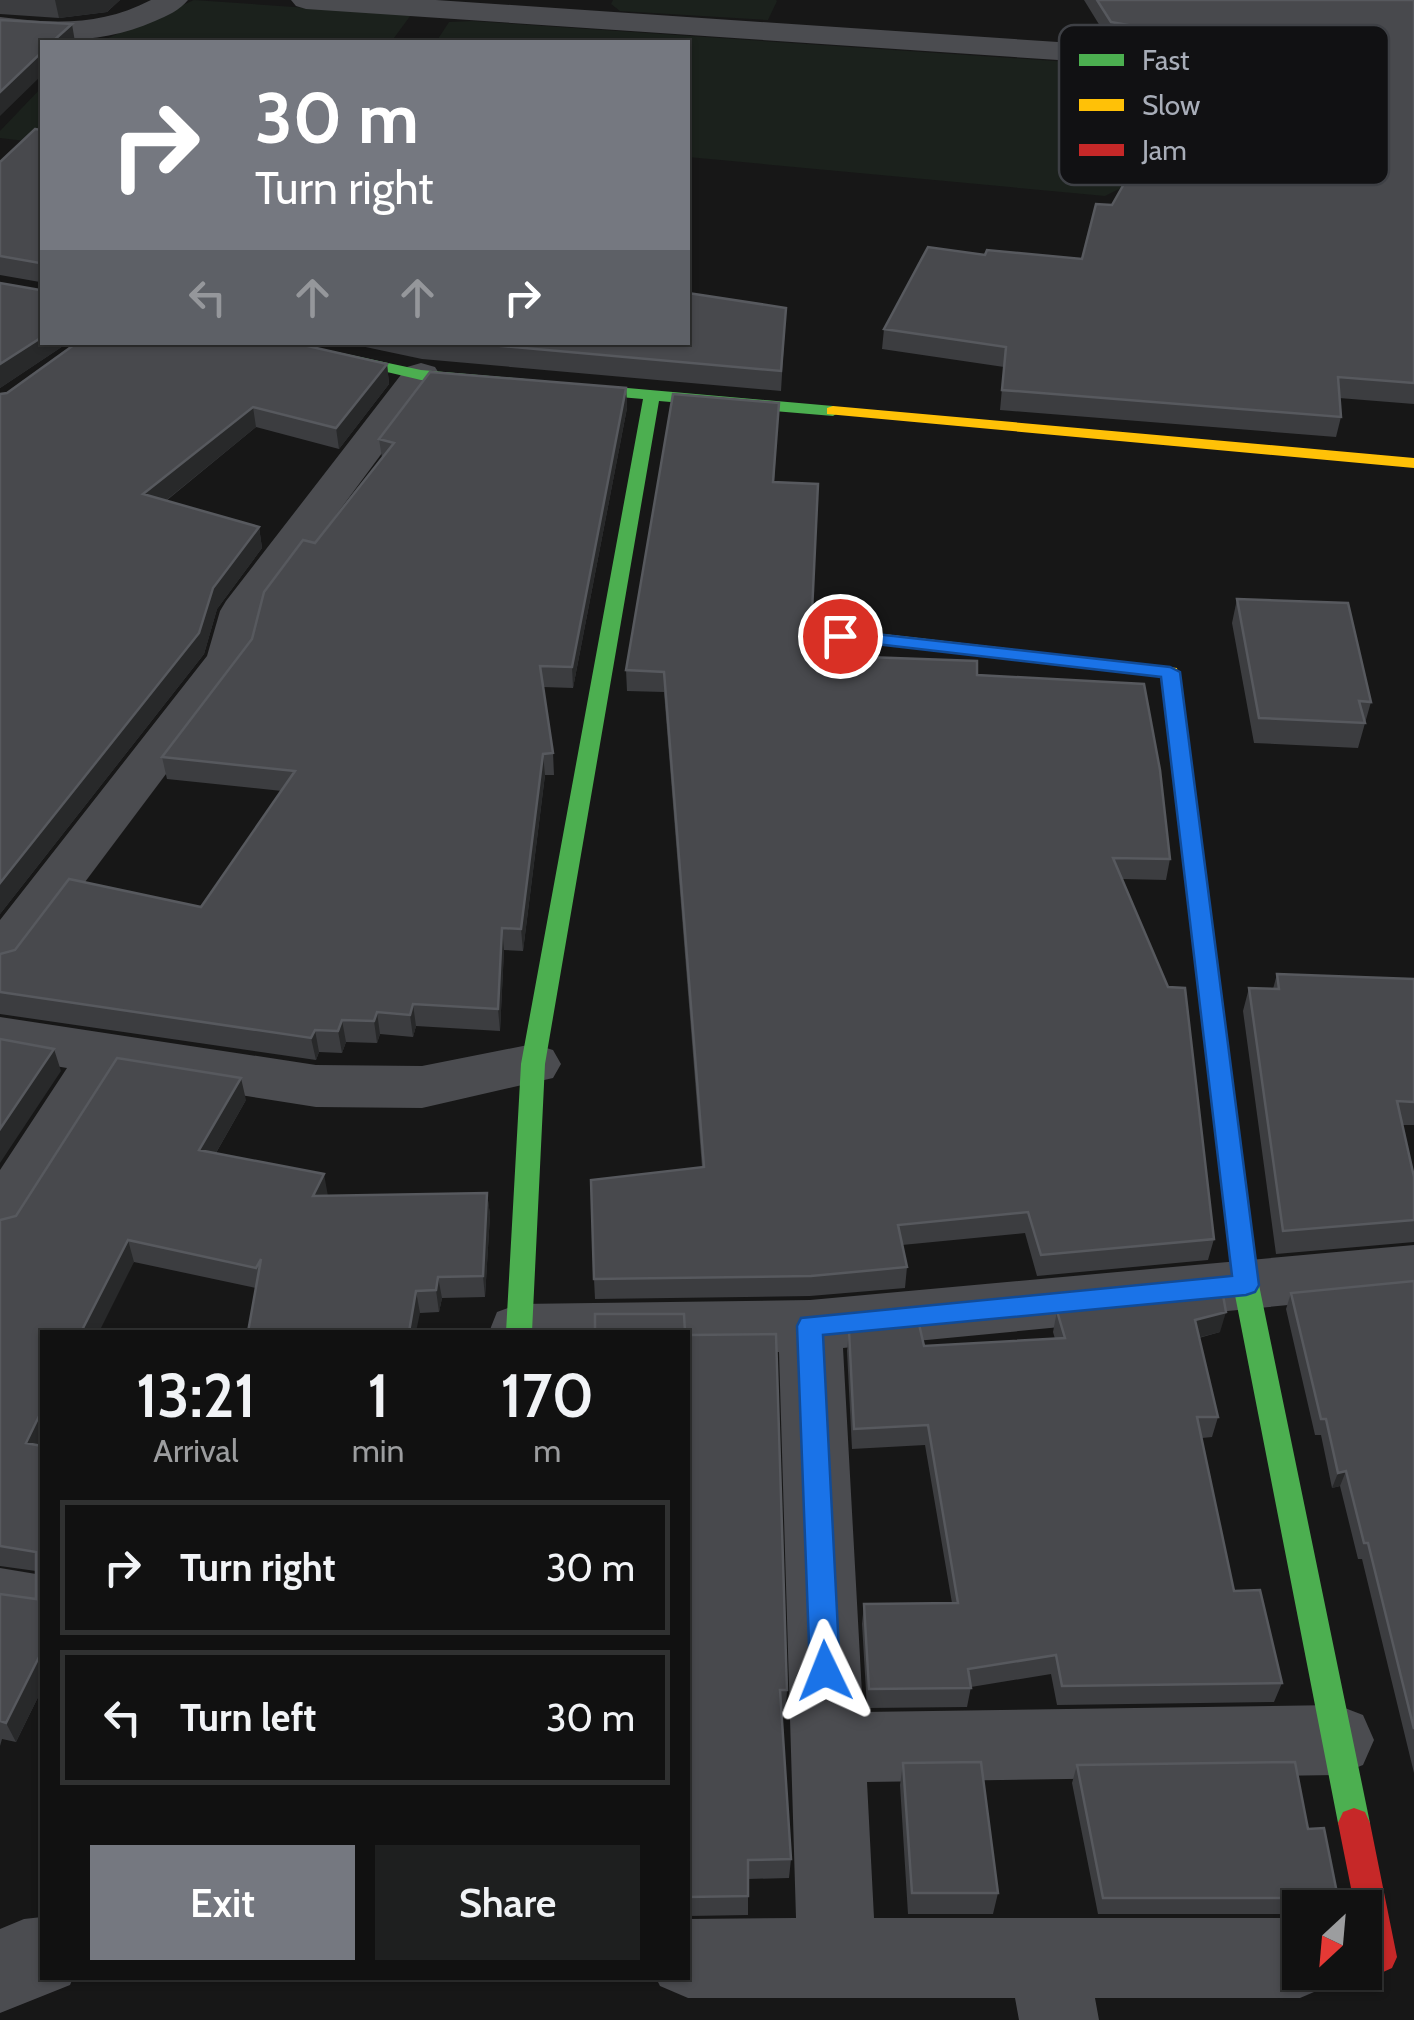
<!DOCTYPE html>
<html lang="en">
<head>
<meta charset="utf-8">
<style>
	body { margin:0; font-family:Cabin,sans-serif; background:#1e1f1f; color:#f1f3f6; height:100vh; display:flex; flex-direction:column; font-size:38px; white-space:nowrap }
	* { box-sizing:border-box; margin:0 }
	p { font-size:32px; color:#9c9d9f }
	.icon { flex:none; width:55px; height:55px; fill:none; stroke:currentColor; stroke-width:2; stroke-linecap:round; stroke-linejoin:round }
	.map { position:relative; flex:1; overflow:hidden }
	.details { position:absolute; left:40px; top:1330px; width:650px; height:650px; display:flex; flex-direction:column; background:#111; border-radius:0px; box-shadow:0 2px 8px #0004,0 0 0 2px #303131 }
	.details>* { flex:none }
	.guide { position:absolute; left:40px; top:40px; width:650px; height:305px; border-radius:0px; box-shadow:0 2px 8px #0004,0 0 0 2px #303131; background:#757880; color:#fff; overflow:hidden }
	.needle { width:65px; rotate:206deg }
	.buttons { position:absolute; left:1282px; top:1890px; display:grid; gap:20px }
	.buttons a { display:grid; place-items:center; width:100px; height:100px; border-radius:0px; background:#111; box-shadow:0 2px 8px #0004,0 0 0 2px #303131; font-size:50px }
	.pin { position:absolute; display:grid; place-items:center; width:85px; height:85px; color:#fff; margin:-42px; border:5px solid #fff; border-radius:50%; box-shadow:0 2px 10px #0007 }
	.me { position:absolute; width:110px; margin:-55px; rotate:358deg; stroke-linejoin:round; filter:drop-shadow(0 0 8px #0008) }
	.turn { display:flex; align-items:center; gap:35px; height:210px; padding:0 50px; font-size:45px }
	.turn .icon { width:130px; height:130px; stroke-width:2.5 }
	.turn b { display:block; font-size:70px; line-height:85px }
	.lanes { display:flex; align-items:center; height:95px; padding:0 50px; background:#0003; justify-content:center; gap:50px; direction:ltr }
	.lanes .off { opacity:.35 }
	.eta { display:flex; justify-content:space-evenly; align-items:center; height:170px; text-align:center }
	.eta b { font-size:60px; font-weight:600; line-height:70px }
	.action { display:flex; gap:20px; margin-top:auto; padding:20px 50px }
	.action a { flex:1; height:115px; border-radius:0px; background:#757880; color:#fff; font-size:40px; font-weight:600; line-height:115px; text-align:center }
	.action a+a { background:#1e1f1f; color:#f1f3f6 }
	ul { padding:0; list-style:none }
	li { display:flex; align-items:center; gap:30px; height:135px; margin:0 20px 15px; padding:0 30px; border:5px solid #303131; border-radius:0px }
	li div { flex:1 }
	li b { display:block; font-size:38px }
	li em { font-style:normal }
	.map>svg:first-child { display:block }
	.green { fill:#1b211c }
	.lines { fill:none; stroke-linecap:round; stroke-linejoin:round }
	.lane { fill:#4b4c50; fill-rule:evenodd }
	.street { fill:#4b4c50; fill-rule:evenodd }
	.fast { fill:#4caf50; fill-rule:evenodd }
	.slow { fill:#ffc107; fill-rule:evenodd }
	.jam { fill:#c62828; fill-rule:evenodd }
	.wall { fill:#3c3d40 }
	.shaded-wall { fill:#28292a }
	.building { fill:#48494d; stroke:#57595e; stroke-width:2.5 }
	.route { fill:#1a73e8; stroke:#114b97; stroke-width:2.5 }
	.key { fill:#111113; stroke:#3e4045; stroke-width:2.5 }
	.key-label { font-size:28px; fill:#a8adb8 }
</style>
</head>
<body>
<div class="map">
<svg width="1414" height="2020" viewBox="0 0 1414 2020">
	<rect width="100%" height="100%" fill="#171717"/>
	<path class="green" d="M194 0 411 15 391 42H99Z
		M613 0H776L777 1 768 20 620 11 611 4Z
		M472 21 1069 62 1086 50 1167 57 1182 69 1163 124 1131 183 1105 196 688 157V42H436L449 22Z
		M42 87V143L0 138V131Z"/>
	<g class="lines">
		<path class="lane" d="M0 1568 42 1575V1617L0 1610Z"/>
		<path class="street" d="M151 0H188C180 10 167 16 155 21 104 44 55 42 0 35V17C55 24 101 26 151 0Z
			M291 0H436L1058 42 1069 45 1073 51 1069 57 1058 60 306 9 296 6Z
			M421 363 435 367 440 375 264 612 253 658 19 970 0 975V920L207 656 220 611 226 601 407 367Z
			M0 1017 316 1065 422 1066 533 1044 553 1050 561 1064 553 1078 422 1108 316 1107 121 1076 21 1236 0 1242V1170L67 1068 0 1057Z
			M1414 1245V1293L843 1348 863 1712 1337 1705 1363 1715 1374 1740 1363 1765 1337 1775 867 1782 874 1918H1300V1972H1334L1328 1986 1300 1998H1095L1099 2020H1019L1015 1998H688L660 1986 656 1978H688V1919L796 1918 779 1352 688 1353V1332H489L497 1312 519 1304 810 1300Z
			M42 1917V1978H73L70 1985 0 2013V1929L24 1919Z"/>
		<path class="fast" d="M259 342H290L421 370 833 406 841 411 833 416 659 401 545 1064 532 1332H506L521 1064 643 399 421 380Z
			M1211 997 1222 1005 1259 1285 1370 1823 1365 1834 1354 1838 1343 1834 1338 1823 1233 1285 1200 1005Z"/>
		<path class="slow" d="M833 406 1414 458V468L827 414V408Z
			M840 629 1177 668 1222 1005 1219 1011 1211 1013 1200 1005 1161 677 833 639 831 635Z"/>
		<path class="jam" d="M1354 1808 1365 1812 1370 1823 1397 1957 1392 1968 1381 1973 1370 1968 1365 1957V1908H1355L1338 1823 1343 1812Z"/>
	</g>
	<path class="wall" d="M0 0H120L107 12 59 18 0 14Z
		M1084 0H1414V404L1339 398 1341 417 1336 437 1000 410 1004 367 882 349 884 329 985 255 1082 259 1197 56 1108 39Z
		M42 130V342H69L0 388V283L40 290V282L0 275V162Z
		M786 308 781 391 422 359 342 342H688Z
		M387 364 389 384 339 449 256 427 166 501 259 527 262 548 217 609 204 654 0 914V394Z
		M626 388 627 408 573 688 543 687 553 753 554 775H545L523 951 504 950 500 1031 416 1026 413 1037 380 1034 377 1043 346 1042 342 1053 319 1052 316 1060 0 1014V954L201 907 282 791 167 779 162 757 252 639 315 543 382 458 379 439Z
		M779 403 774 482 810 655 977 675 1170 859 1166 880 1122 879 1214 1239 1208 1260 1037 1276 1025 1233 902 1245 907 1267 905 1288 810 1296 595 1299 594 1279 702 1167 664 692 627 691 626 670Z
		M1237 599 1371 702 1358 748 1254 743 1232 623Z
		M1277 974 1414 979V1125H1402L1414 1177V1242L1276 1254 1243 1011 1249 988 1273 989Z
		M246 1100 216 1153 328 1196 487 1193 490 1215 485 1297 442 1298 439 1312 420 1313 256 1288 134 1262 42 1332V1689L16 1742 2 1739 0 1746V1594L36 1599V1571L0 1566V1220L16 1216Z
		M1414 1281V1773L1362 1559H1358L1340 1486 1332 1488 1321 1435H1315L1286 1309 1291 1293Z
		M1057 1311 1220 1332 1199 1338 1218 1417 1212 1437 1202 1438 1234 1591 1282 1683 1274 1702 1057 1705 1051 1674 971 1687 967 1707 867 1708 862 1624 864 1604 952 1603 925 1445 852 1449 847 1351 849 1331 924 1346 1055 1339 1053 1332Z
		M688 1335 787 1690 786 1710H782L791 1859 789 1878 748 1879V1915L688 1916Z
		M903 1763 998 1893 993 1914H908L900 1785Z
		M1077 1765 1308 1829 1340 1908H1300V1914H1098L1072 1783Z"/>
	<path class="shaded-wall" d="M55 0H120L107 12 59 18Z
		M72 24 75 42H52Z
		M42 52V75L0 116V92Z
		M42 337V342H69L0 388V364Z
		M387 364 389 384 339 449 336 428Z
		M626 388 627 408 573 688 572 667Z
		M253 407 256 427 148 515 143 494Z
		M259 527 262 548 217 609 204 654 0 914V883L213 588Z
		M543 754 545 775 523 951 521 929Z
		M502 928 504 950 500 1031 498 1009Z
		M413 1004 416 1026 413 1037 410 1015Z
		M377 1012 380 1034 377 1043 374 1021Z
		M342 1020 346 1042 342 1053 338 1031Z
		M315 1030 319 1052 316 1060 311 1038Z
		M54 1049 61 1071 0 1163V1129Z
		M241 1078 246 1100 205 1172 199 1150Z
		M324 1174 328 1196H313Z
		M487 1193 490 1215 485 1297 483 1276Z
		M128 1240 134 1262 99 1332H81Z
		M438 1277 442 1298 439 1312 436 1290Z
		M416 1291 420 1313 416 1332H409Z
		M1226 1312 1220 1332 1189 1340 1195 1320Z
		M42 1410V1448L26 1443Z
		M1346 1471 1340 1486 1332 1488 1338 1473Z
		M42 1651V1689L16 1742 6 1723Z"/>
	<path class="building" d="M1097 0H1414V383L1338 377 1341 417 1002 390 1006 347 884 329 928 247 985 255 987 250 1082 259 1096 204 1112 205 1206 39 1111 22Z
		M0 20 72 24 52 42H42V52L0 92Z
		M35 129 42 130V337L0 364V283L40 290V263L0 256V162Z
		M688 293 786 308 781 371 457 342H688Z
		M78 342H290L387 364 336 428 253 407 143 494 259 527 213 588 199 633 0 883V394L7 393Z
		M430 372 626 388 572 667 540 666 553 753 543 754 521 929 502 928 498 1009 413 1004 410 1015 377 1012 374 1021 342 1020 338 1031 315 1030 311 1038 0 992V954L15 950 69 879 201 907 295 771 162 757 252 639 264 592 303 540 315 543 394 443 379 439Z
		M673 394 779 403 773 482 818 484 810 655 977 661V675L1144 684 1160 770 1170 859 1113 858 1168 987 1185 988 1214 1239 1041 1255 1028 1212 898 1225 907 1267 811 1276 594 1279 591 1180 704 1167 664 672 626 670Z
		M1237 599 1348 603 1371 702 1359 701 1365 723 1259 718Z
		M1277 974 1414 979V1102L1397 1101 1414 1177V1220L1283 1231 1249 988 1279 989Z
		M0 1039 54 1049 0 1129Z
		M117 1058 241 1078 199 1150 324 1174 313 1196 487 1193 483 1276 438 1277 436 1290 416 1291 409 1332H248L261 1259 256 1268 128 1240 81 1332H42V1410L26 1443 42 1446V1651L6 1723 0 1721V1594L36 1599V1552L0 1546V1220L16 1216Z
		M1414 1281V1729L1368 1543H1364L1346 1471 1338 1473 1326 1419H1321L1291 1293Z
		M1223 1295 1226 1312 1195 1320 1218 1417H1197L1234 1591 1260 1590 1282 1683 1062 1686 1056 1655 968 1669 971 1688 869 1689 864 1604 958 1603 928 1425 854 1429 849 1331 919 1324 924 1346 1065 1338 1057 1311Z
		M595 1314H684L685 1332H595Z
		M776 1334 787 1690H780L791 1859 748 1860V1896L688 1897V1335Z
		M981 1762 998 1893H912L903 1763Z
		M1295 1762 1308 1829 1324 1828 1340 1908H1312L1308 1898H1103L1077 1765Z"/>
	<path class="route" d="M840 630 1170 667 1180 672 1259 1285 1255 1292 1246 1295 823 1335 840 1671 835 1681 825 1685 814 1681 810 1671 797 1326 801 1318 1232 1276 1161 677 833 639 831 636Z"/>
	<rect x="1059" y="25" width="330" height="160" rx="15" class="key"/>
	<rect x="1079" y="54" width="45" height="12" fill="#4caf50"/>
	<rect x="1079" y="99" width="45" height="12" fill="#ffc107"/>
	<rect x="1079" y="144" width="45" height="12" fill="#c62828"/>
	<g class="key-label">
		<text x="1142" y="70">Fast</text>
		<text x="1142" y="115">Slow</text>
		<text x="1142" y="160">Jam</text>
	</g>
</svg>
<div class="buttons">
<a><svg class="needle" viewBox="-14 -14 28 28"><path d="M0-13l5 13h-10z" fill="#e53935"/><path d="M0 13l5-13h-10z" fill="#9c9d9f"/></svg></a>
</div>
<div class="pin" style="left:840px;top:636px;background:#d93025"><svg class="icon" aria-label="arrive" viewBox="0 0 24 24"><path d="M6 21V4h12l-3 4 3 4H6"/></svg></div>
<svg class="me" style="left:825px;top:1671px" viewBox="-20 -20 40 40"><path d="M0-17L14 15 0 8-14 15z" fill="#1a73e8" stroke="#fff" stroke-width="4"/></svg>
<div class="guide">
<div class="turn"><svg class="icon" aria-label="right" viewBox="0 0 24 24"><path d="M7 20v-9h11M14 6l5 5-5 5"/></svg><div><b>30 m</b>Turn right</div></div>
<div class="lanes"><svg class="icon off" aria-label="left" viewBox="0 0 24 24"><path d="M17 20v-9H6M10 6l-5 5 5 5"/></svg><svg class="icon off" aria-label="ahead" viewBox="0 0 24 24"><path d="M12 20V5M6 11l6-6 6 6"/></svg><svg class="icon off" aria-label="ahead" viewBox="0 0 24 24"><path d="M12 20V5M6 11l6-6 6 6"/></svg><svg class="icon" aria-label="right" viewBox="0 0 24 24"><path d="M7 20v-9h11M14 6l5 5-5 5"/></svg></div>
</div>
<section class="details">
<div class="eta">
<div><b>13:21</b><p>Arrival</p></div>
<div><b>1</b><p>min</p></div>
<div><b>170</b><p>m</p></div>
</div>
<ul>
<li><svg class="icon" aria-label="right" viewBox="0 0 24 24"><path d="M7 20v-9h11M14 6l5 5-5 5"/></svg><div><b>Turn right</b></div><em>30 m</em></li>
<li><svg class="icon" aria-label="left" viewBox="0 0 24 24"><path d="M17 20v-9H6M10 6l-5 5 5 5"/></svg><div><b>Turn left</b></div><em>30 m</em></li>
</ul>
<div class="action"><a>Exit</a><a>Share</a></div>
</section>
</div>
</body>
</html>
